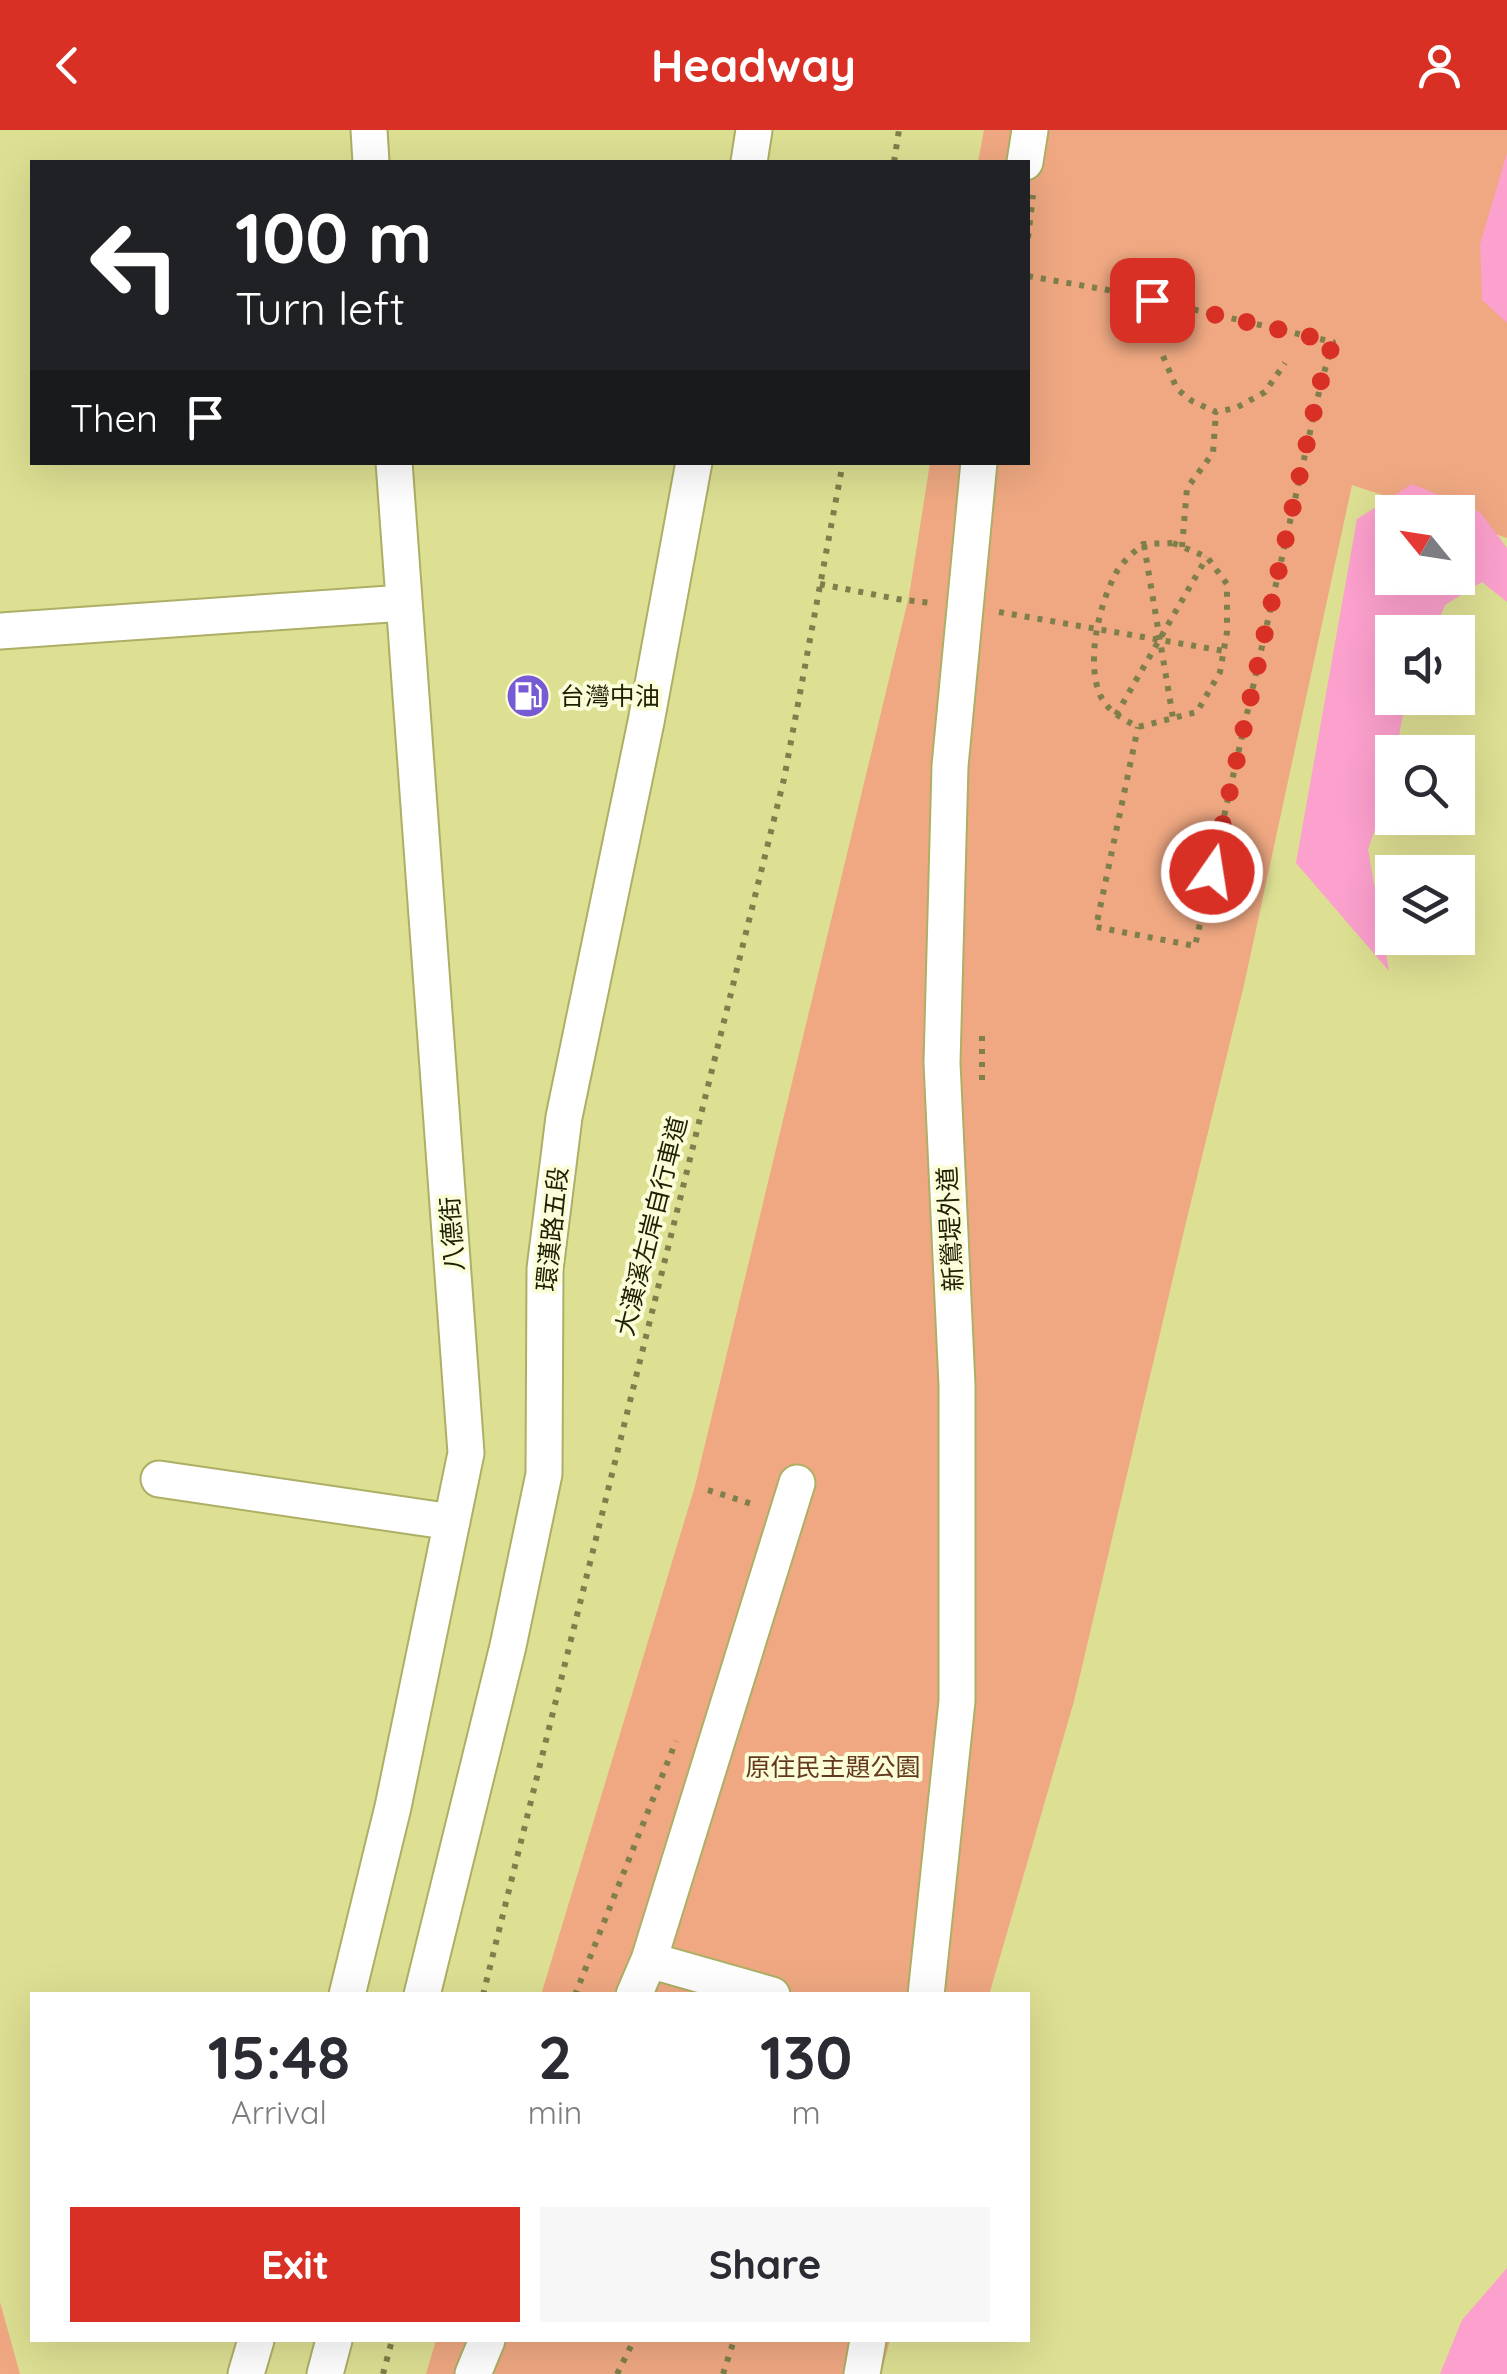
<!DOCTYPE html>
<html lang="en">
<head>
<meta charset="utf-8">
<style>
	body { margin:0; font-family:Quicksand,"Noto Sans TC",sans-serif; background:#f7f7f7; color:#2b2b33; height:100vh; display:flex; flex-direction:column; font-size:38px; white-space:nowrap }
	* { box-sizing:border-box; margin:0 }
	p { font-size:32px; color:#7c7c81 }
	.icon { flex:none; width:55px; height:55px; fill:none; stroke:currentColor; stroke-width:2; stroke-linecap:round; stroke-linejoin:round }
	.map { position:relative; flex:1; overflow:hidden }
	.side { position:absolute; left:30px; top:1862px; width:1000px; height:350px; display:flex; flex-direction:column; background:#fff; border-radius:0px; box-shadow:0 10px 40px #0002 }
	.side>* { flex:none }
	.hud { position:absolute; left:30px; top:30px; width:1000px; height:305px; border-radius:0px; box-shadow:0 10px 40px #0002; background:#202124; color:#fff; overflow:hidden }
	.needle { width:65px; rotate:300deg }
	.fabs { position:absolute; left:1375px; top:365px; display:grid; gap:20px }
	.fabs a { display:grid; place-items:center; width:100px; height:100px; border-radius:0px; background:#fff; box-shadow:0 10px 40px #0002; font-size:50px }
	.pin { position:absolute; display:grid; place-items:center; width:85px; height:85px; color:#fff; margin:-42px; border-radius:20px; box-shadow:0 5px 15px #0006 }
	.me { position:absolute; width:110px; margin:-55px; rotate:13deg; stroke-linejoin:round; filter:drop-shadow(0 0 8px #0008) }
	.turn { display:flex; align-items:center; gap:35px; height:210px; padding:0 40px; font-size:45px }
	.turn .icon { width:130px; height:130px; stroke-width:2.5 }
	.turn b { display:block; font-size:70px; line-height:85px }
	.then { display:flex; align-items:center; height:95px; padding:0 40px; background:#0003; gap:20px; font-size:38px }
	.eta { display:flex; justify-content:space-evenly; align-items:center; height:170px; text-align:center }
	.eta b { font-size:60px; font-weight:800; line-height:70px }
	.cta { display:flex; gap:20px; margin-top:auto; padding:20px 40px }
	.cta a { flex:1; height:115px; border-radius:0px; background:#d93025; color:#fff; font-size:40px; font-weight:800; line-height:115px; text-align:center }
	.cta a+a { background:#f7f7f7; color:#2b2b33 }
	header { display:flex; justify-content:space-between; align-items:center; height:130px; padding:0 40px; background:#d93025; color:#fff; font-size:45px; font-weight:800 }
	.map>svg:first-child { display:block }
	.green { fill:#efa882 }
	.water { fill:#fca0cd; fill-rule:evenodd }
	.lines { fill:none; stroke-linecap:round; stroke-linejoin:round }
	.minor-casing { stroke:#adaf65; stroke-width:39 }
	.path { stroke:#7e7f4a; stroke-width:6; stroke-dasharray:5 8; stroke-linecap:butt }
	.minor { stroke:#fff; stroke-width:35 }
	.route { stroke:#d93025; stroke-width:18; stroke-dasharray:0 32.4 }
	.labels { text-anchor:middle; stroke-width:8; stroke-linejoin:round; paint-order:stroke }
	.poi-label { font-size:25px; fill:#1f1f01; stroke:#fbfdd8; text-anchor:start }
	.street-label { font-size:25px; fill:#1f1f01; stroke:#fbfdd8 }
	.park-label { font-size:25px; fill:#63381e; stroke:#fbfdd8 }
</style>
</head>
<body>
<header><svg class="icon" aria-label="back" viewBox="0 0 24 24"><path d="M15 5l-7 7 7 7"/></svg>Headway<svg class="icon" aria-label="person" viewBox="0 0 24 24"><circle cx="12" cy="8" r="4"/><path d="M4 21q1-7 8-7t8 7"/></svg></header>
<div class="map">
<svg width="1507" height="2244" viewBox="0 0 1507 2244">
	<rect width="100%" height="100%" fill="#dddf93"/>
	<path class="green" d="M984 0H1507V408L1458 391V382H1434L1352 355 1244 855 1187 1088 1074 1571 989 1865H541L695 1356 909 466 930 333 1028 332V32H978Z
		M0 2172 20 2244H0Z
		M436 2210H890L881 2244H426Z"/>
	<path class="water" d="M1507 23V193L1482 170 1480 114Z
		M1412 354 1480 382 1507 418V472L1482 452 1445 475 1434 502H1392V568H1406L1396 622H1392L1390 658 1368 719 1389 841 1296 733 1357 389ZM1392 382H1458V448H1392Z
		M1507 2138V2244H1440L1462 2190Z"/>
	<g class="lines">
		<defs>
			<path id="minor" d="M369 0 371 32
				M749 32 754 0
				M1025 32 1030 0
				M0 501 404 473
				M159 1349 452 1392
				M649 1830 797 1353
				M347 1865 393 1677 466 1323 394 332
				M422 1865 508 1516 544 1344 545 1139 564 987 646 592 694 332
				M634 1865 649 1830 772 1865
				M926 1865 957 1571V1255L942 933 950 636 979 332
				M246 2244 256 2210
				M325 2244 334 2210
				M473 2244 487 2210
				M862 2244 868 2210"/>
		</defs>
		<use href="#minor" class="minor-casing"/>
		<path class="path" d="M894 32 899 0
			M1028 108 1033 65
			M1028 146 1119 162 1333 212 1321 253 1195 816 1096 797 1138 597
			M1163 226 1177 259 1192 271 1216 282 1236 278 1265 262 1285 233
			M1173 413 1207 427 1227 454V502L1220 542 1197 582 1138 597C1123 589 1109 582 1101 567 1085 534 1099 474 1116 443 1122 432 1134 422 1143 414Z
			M1144 415 1173 588
			M1182 417 1187 358 1213 323 1216 282
			M820 454 897 469 932 473
			M999 482 1224 521
			M1116 585 1207 427
			M982 950V903
			M708 1360 755 1375
			M483 1865 784 649 843 332
			M575 1865 676 1611
			M383 2244 392 2210
			M617 2244 634 2210
			M723 2244 734 2210"/>
		<use href="#minor" class="minor"/>
	</g>
	<g class="lines">
		<path class="route" d="M1152 170 1333 212 1320 254 1212 742"/>
	</g>
	<defs>
		<symbol id="fuel-disc" viewBox="-11 -11 22 22"><circle r="9.5" fill="#765bd5" stroke="#fbfdd8"/><path d="M-5.5-6h7V0h2V4h1.3V-2.5L3-4.5l.8-.8L6-3V5H2.5V1h-1V6h-7ZM-4.2-4.7v3.2H.2V-4.7Z" fill="#fff"/></symbol>
	</defs>
	<g fill-rule="evenodd">
		<use href="#fuel-disc" x="503" y="541" width="50" height="50"/>
	</g>
	<g class="labels">
		<g class="poi-label">
			<text x="560" y="575">台灣中油</text>
		</g>
		<g class="street-label">
			<text transform="translate(651 1096) rotate(-76)" y="9">大漢溪左岸自行車道</text>
			<text transform="translate(552 1099) rotate(-84)" y="9">環漢路五段</text>
			<text transform="translate(950 1099) rotate(-93)" y="9">新鶯堤外道</text>
			<text transform="translate(452 1104) rotate(-94)" y="9">八德街</text>
		</g>
		<g class="park-label">
			<text x="833" y="1646">原住民主題公園</text>
		</g>
	</g>
</svg>
<div class="fabs">
<a><svg class="needle" viewBox="-14 -14 28 28"><path d="M0-13l5 13h-10z" fill="#e53935"/><path d="M0 13l5-13h-10z" fill="#7c7c81"/></svg></a>
<a><svg class="icon" aria-label="sound" viewBox="0 0 24 24"><path d="M4 9h4l5-4v14l-5-4H4zM17 9q2 3 0 6"/></svg></a>
<a><svg class="icon" aria-label="search" viewBox="0 0 24 24"><circle cx="10" cy="10" r="6"/><path d="M15 15l6 6"/></svg></a>
<a><svg class="icon" aria-label="layers" viewBox="0 0 24 24"><path d="M12 4l9 5-9 5-9-5zM3 14l9 5 9-5"/></svg></a>
</div>
<div class="pin" style="left:1152px;top:170px;background:#d93025"><svg class="icon" aria-label="arrive" viewBox="0 0 24 24"><path d="M6 21V4h12l-3 4 3 4H6"/></svg></div>
<svg class="me" style="left:1212px;top:742px" viewBox="-20 -20 40 40"><circle r="17" fill="#d93025" stroke="#fff" stroke-width="3"/><path d="M0-11L8 9 0 5-8 9z" fill="#fff"/></svg>
<div class="hud">
<div class="turn"><svg class="icon" aria-label="left" viewBox="0 0 24 24"><path d="M17 20v-9H6M10 6l-5 5 5 5"/></svg><div><b>100 m</b>Turn left</div></div>
<div class="then">Then<svg class="icon" aria-label="arrive" viewBox="0 0 24 24"><path d="M6 21V4h12l-3 4 3 4H6"/></svg></div>
</div>
<section class="side">
<div class="eta">
<div><b>15:48</b><p>Arrival</p></div>
<div><b>2</b><p>min</p></div>
<div><b>130</b><p>m</p></div>
</div>
<div class="cta"><a>Exit</a><a>Share</a></div>
</section>
</div>
</body>
</html>
